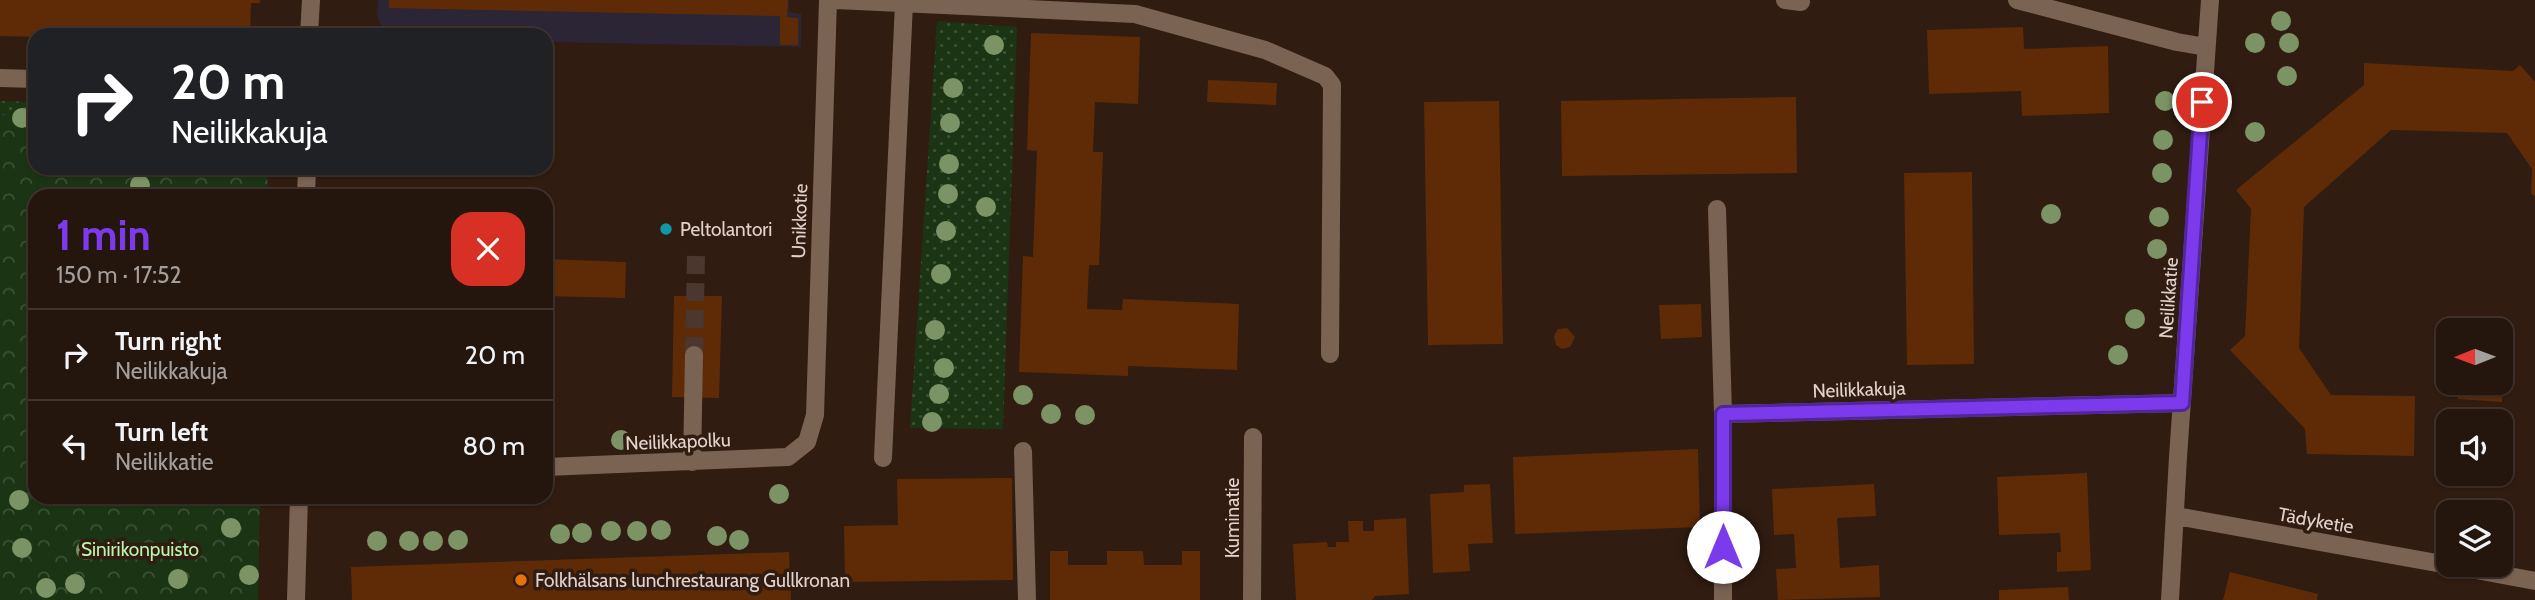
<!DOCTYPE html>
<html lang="en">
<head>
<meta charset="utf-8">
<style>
	body { margin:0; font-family:Cabin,sans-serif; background:#2c1e16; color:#f1f3f6; height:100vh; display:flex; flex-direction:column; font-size:26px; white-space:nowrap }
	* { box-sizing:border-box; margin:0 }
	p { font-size:23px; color:#a39f9d }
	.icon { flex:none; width:38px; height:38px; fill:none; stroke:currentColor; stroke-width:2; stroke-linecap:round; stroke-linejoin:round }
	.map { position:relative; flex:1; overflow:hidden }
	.sheet { position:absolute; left:28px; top:189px; width:525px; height:315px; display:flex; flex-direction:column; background:#24150d; border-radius:21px; box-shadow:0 2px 5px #0004,0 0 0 2px #41342e }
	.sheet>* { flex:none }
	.top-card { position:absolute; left:28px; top:28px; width:525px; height:147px; border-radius:21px; box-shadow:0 2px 5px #0004,0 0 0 2px #41342e; background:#202124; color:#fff; overflow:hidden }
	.needle { width:46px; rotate:269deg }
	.tools { position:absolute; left:2436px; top:318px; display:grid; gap:14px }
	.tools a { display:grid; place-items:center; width:77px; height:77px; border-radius:14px; background:#24150d; box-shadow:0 2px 5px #0004,0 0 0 2px #41342e; font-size:35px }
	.pin { position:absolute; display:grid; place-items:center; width:60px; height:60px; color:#fff; margin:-30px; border:4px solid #fff; border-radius:50%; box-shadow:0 2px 7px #0007 }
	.me { position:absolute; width:77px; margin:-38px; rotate:0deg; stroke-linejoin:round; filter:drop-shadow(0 0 5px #0008) }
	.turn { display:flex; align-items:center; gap:24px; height:147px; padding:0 28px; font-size:32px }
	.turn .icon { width:91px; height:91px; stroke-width:2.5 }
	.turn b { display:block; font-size:49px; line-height:60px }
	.round { display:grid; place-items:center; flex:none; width:74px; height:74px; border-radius:21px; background:#2c1e16 }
	.headline { display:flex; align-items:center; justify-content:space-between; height:119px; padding:0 28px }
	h1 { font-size:42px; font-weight:700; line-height:52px; color:#7c3aed }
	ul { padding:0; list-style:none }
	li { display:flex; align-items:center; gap:21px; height:91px; padding:0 28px; border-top:2px solid #41342e }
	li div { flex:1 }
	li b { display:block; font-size:26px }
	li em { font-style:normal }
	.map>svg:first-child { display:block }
	.commercial { fill:#2b2535 }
	.grass { fill:url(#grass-dots) }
	.park { fill:url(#park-crowns) }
	.building { fill:#5f2b07 }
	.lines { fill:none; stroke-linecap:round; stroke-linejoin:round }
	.minor-tunnel { stroke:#4b372d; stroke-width:18; stroke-dasharray:18 9; stroke-linecap:butt }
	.minor { stroke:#7b6353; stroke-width:18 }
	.tree { fill:#7c9465 }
	.route-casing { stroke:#51269a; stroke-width:18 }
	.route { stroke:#7c3aed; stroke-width:12 }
	.culture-dot { fill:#0f9aa8; stroke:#301c11; stroke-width:2.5 }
	.food-dot { fill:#e8710a; stroke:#301c11; stroke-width:2.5 }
	.labels { text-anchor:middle; stroke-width:7; stroke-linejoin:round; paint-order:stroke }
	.street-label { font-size:19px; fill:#e1d3cc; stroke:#301c11 }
	.poi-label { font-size:19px; fill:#e1d3cc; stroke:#301c11; text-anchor:start }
	.park-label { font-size:19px; fill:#bbf7aa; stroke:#301c11 }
</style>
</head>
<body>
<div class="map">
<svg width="2535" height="600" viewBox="0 0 2535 600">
	<defs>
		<pattern id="grass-dots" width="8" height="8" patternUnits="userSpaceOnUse" patternTransform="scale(1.75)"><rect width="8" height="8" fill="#1b3514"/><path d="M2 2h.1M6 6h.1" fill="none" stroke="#3c5135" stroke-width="1.8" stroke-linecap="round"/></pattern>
		<pattern id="park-crowns" width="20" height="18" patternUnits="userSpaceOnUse" patternTransform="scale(1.75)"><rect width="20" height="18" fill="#1b3514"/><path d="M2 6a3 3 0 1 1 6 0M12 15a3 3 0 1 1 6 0" fill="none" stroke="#3c5135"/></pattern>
	</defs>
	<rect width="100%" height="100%" fill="#301c11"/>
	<path class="commercial" d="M378 0H789V12L801 14V47L546 42V35H385L377 15Z"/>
	<path class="grass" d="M937 21 1017 27 1003 429 910 428Z
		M0 101 35 102V133L0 161Z"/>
	<path class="park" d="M0 115 35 116V168H267L268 196H35V497H260L258 600H0Z"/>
	<path class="building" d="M0 0H260V3H251L250 34 35 35V37L0 36Z
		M389 0H788L787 17 798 18V45H780V16L389 8Z
		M2023 27 2024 49 2108 46 2109 113 2022 116 2021 91 1929 94 1927 30Z
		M1031 33 1140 37 1138 104 1095 102 1093 152H1103L1099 265H1089L1087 309 1122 310 1123 299 1239 304 1237 370 1128 366V376L1019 372 1023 256 1033 257 1037 151 1027 150Z
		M2364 63 2513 71 2520 65 2535 82V196L2531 194 2532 169 2507 133 2391 130 2304 207 2299 348 2331 395 2415 396 2414 456 2307 454 2305 429 2230 350 2245 336 2251 209 2236 190 2364 85Z
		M1208 80 1277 83 1276 105 1207 102Z
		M1796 97 1797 173 1562 176 1561 101Z
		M1499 101 1503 344 1428 345 1424 102Z
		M1972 172 1974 364 1907 365 1904 173Z
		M546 259 626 262 625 298 546 296Z
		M674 296H722L719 398 672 397Z
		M1701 304 1702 337 1661 339 1659 305Z
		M1567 328 1575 337 1570 347 1562 349 1556 345 1554 336 1558 329Z
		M2501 367H2504L2502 402 2458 399 2459 383H2501Z
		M1698 449 1700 527 1515 534 1513 457Z
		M2087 473 2091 570 2057 572V552H2061L2060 533 1999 535 1997 477Z
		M1012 478 1013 580 845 582 844 526 898 525 897 479Z
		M1490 484 1493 543 1468 544 1470 571 1433 573 1430 494 1464 492V485Z
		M1874 484 1876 516 1837 518 1840 568 1879 565 1880 597 1778 600 1776 569 1796 568 1794 534 1774 535 1772 489Z
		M1406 518 1409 594 1375 596 1372 600H1296L1293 544 1327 542 1328 547H1336V542H1349L1348 521H1363V531H1374V520Z
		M1050 551H1068V565H1107V551H1143L1144 565H1182V551H1200V600H1050Z
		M789 552 791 600H352L351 567Z
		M2230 572 2318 594 2317 600H2223Z
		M2068 587 2069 600H1999V590Z"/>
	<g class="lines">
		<path class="minor-tunnel" d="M694 355 696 256"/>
		<path class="minor" d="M836 0 1135 14 1265 50 1325 76 1332 85 1330 354
			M1785 0 1801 2
			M2017 0 2177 42 2206 47
			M309 35 311 0
			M0 78 35 79
			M306 196 307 168
			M1717 209 1723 414
			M1023 451 1027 600
			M883 458 904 3
			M692 462 694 355
			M546 467 788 457 807 442 815 415 828 0
			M2176 516 2448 565
			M2449 565 2535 581
			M296 600 299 497
			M1252 600 1253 437
			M1723 600V414L2182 403
			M2170 600 2178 457 2210 0"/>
	</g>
	<g class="tree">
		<circle cx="2281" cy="21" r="10"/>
		<circle cx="2255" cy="43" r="10"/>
		<circle cx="2289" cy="43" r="10"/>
		<circle cx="994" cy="45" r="10"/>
		<circle cx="2287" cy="76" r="10"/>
		<circle cx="953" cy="88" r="10"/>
		<circle cx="2165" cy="101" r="10"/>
		<circle cx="22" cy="118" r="10"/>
		<circle cx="950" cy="123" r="10"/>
		<circle cx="2255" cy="132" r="10"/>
		<circle cx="2163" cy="140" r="10"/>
		<circle cx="949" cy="164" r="10"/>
		<circle cx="2162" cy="173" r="10"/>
		<circle cx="140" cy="185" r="10"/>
		<circle cx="948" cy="194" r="10"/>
		<circle cx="986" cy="207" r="10"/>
		<circle cx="2051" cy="214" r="10"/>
		<circle cx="2159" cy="217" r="10"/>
		<circle cx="946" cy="231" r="10"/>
		<circle cx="2157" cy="249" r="10"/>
		<circle cx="941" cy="274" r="10"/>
		<circle cx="2135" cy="319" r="10"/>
		<circle cx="935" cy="330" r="10"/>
		<circle cx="2118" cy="355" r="10"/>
		<circle cx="944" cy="368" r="10"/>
		<circle cx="939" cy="394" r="10"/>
		<circle cx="1023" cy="395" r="10"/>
		<circle cx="1051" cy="414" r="10"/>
		<circle cx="1085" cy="415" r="10"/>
		<circle cx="932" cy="422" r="10"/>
		<circle cx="621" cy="440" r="10"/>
		<circle cx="779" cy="494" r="10"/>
		<circle cx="19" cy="500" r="10"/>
		<circle cx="231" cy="528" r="10"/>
		<circle cx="661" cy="530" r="10"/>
		<circle cx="611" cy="531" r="10"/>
		<circle cx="637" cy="531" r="10"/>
		<circle cx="582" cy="533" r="10"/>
		<circle cx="560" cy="534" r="10"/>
		<circle cx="717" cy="536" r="10"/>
		<circle cx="458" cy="540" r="10"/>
		<circle cx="739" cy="540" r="10"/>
		<circle cx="377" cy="541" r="10"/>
		<circle cx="409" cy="541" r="10"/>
		<circle cx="433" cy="541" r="10"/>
		<circle cx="22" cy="548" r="10"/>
		<circle cx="86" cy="550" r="10"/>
		<circle cx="249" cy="575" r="10"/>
		<circle cx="178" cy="579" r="10"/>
		<circle cx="75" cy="584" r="10"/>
		<circle cx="46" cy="588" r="10"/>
	</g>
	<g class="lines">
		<defs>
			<path id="route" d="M1723 547V414L2182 403 2202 102"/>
		</defs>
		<use href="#route" class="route-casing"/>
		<use href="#route" class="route"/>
	</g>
	<circle class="culture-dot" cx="666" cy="229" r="7"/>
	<circle class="food-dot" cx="521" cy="580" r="7"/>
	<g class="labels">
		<g class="street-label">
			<text transform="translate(799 221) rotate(-88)" y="7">Unikkotie</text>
			<text transform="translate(2168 298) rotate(-86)" y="7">Neilikkatie</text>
			<text transform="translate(1859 389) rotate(-2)" y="7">Neilikkakuja</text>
			<text transform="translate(678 441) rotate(-2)" y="7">Neilikkapolku</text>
			<text transform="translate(1232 518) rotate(-90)" y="7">Kuminatie</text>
			<text transform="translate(2316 520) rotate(10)" y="7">Tädyketie</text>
		</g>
		<g class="poi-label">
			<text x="680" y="236">Peltolantori</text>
			<text x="535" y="587">Folkhälsans lunchrestaurang Gullkronan</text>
		</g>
		<g class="park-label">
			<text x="140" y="556">Sinirikonpuisto</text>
		</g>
	</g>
</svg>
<div class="tools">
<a><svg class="needle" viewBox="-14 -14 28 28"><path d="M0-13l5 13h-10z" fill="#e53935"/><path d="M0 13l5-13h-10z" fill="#a39f9d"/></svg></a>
<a><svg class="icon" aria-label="sound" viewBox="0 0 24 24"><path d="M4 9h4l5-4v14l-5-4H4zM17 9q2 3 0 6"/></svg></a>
<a><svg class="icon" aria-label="layers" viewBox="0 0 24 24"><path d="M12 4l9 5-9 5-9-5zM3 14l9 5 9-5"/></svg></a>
</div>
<div class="pin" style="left:2202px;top:102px;background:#d93025"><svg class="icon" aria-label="arrive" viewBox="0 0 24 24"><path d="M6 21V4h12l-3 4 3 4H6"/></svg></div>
<svg class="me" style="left:1723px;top:547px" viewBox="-20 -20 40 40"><circle r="19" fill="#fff"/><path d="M0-13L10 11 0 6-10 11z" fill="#7c3aed"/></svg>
<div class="top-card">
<div class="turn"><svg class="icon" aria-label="right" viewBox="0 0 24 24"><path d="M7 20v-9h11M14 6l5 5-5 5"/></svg><div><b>20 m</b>Neilikkakuja</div></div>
</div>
<section class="sheet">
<div class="headline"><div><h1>1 min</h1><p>150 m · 17:52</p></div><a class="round" style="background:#d93025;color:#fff"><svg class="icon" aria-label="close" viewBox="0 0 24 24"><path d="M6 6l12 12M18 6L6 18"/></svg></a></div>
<ul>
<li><svg class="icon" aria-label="right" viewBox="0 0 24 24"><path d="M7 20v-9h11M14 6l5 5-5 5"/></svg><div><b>Turn right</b><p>Neilikkakuja</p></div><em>20 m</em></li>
<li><svg class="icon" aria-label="left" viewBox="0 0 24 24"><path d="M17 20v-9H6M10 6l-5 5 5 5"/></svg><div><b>Turn left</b><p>Neilikkatie</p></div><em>80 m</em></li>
</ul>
</section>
</div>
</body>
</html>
